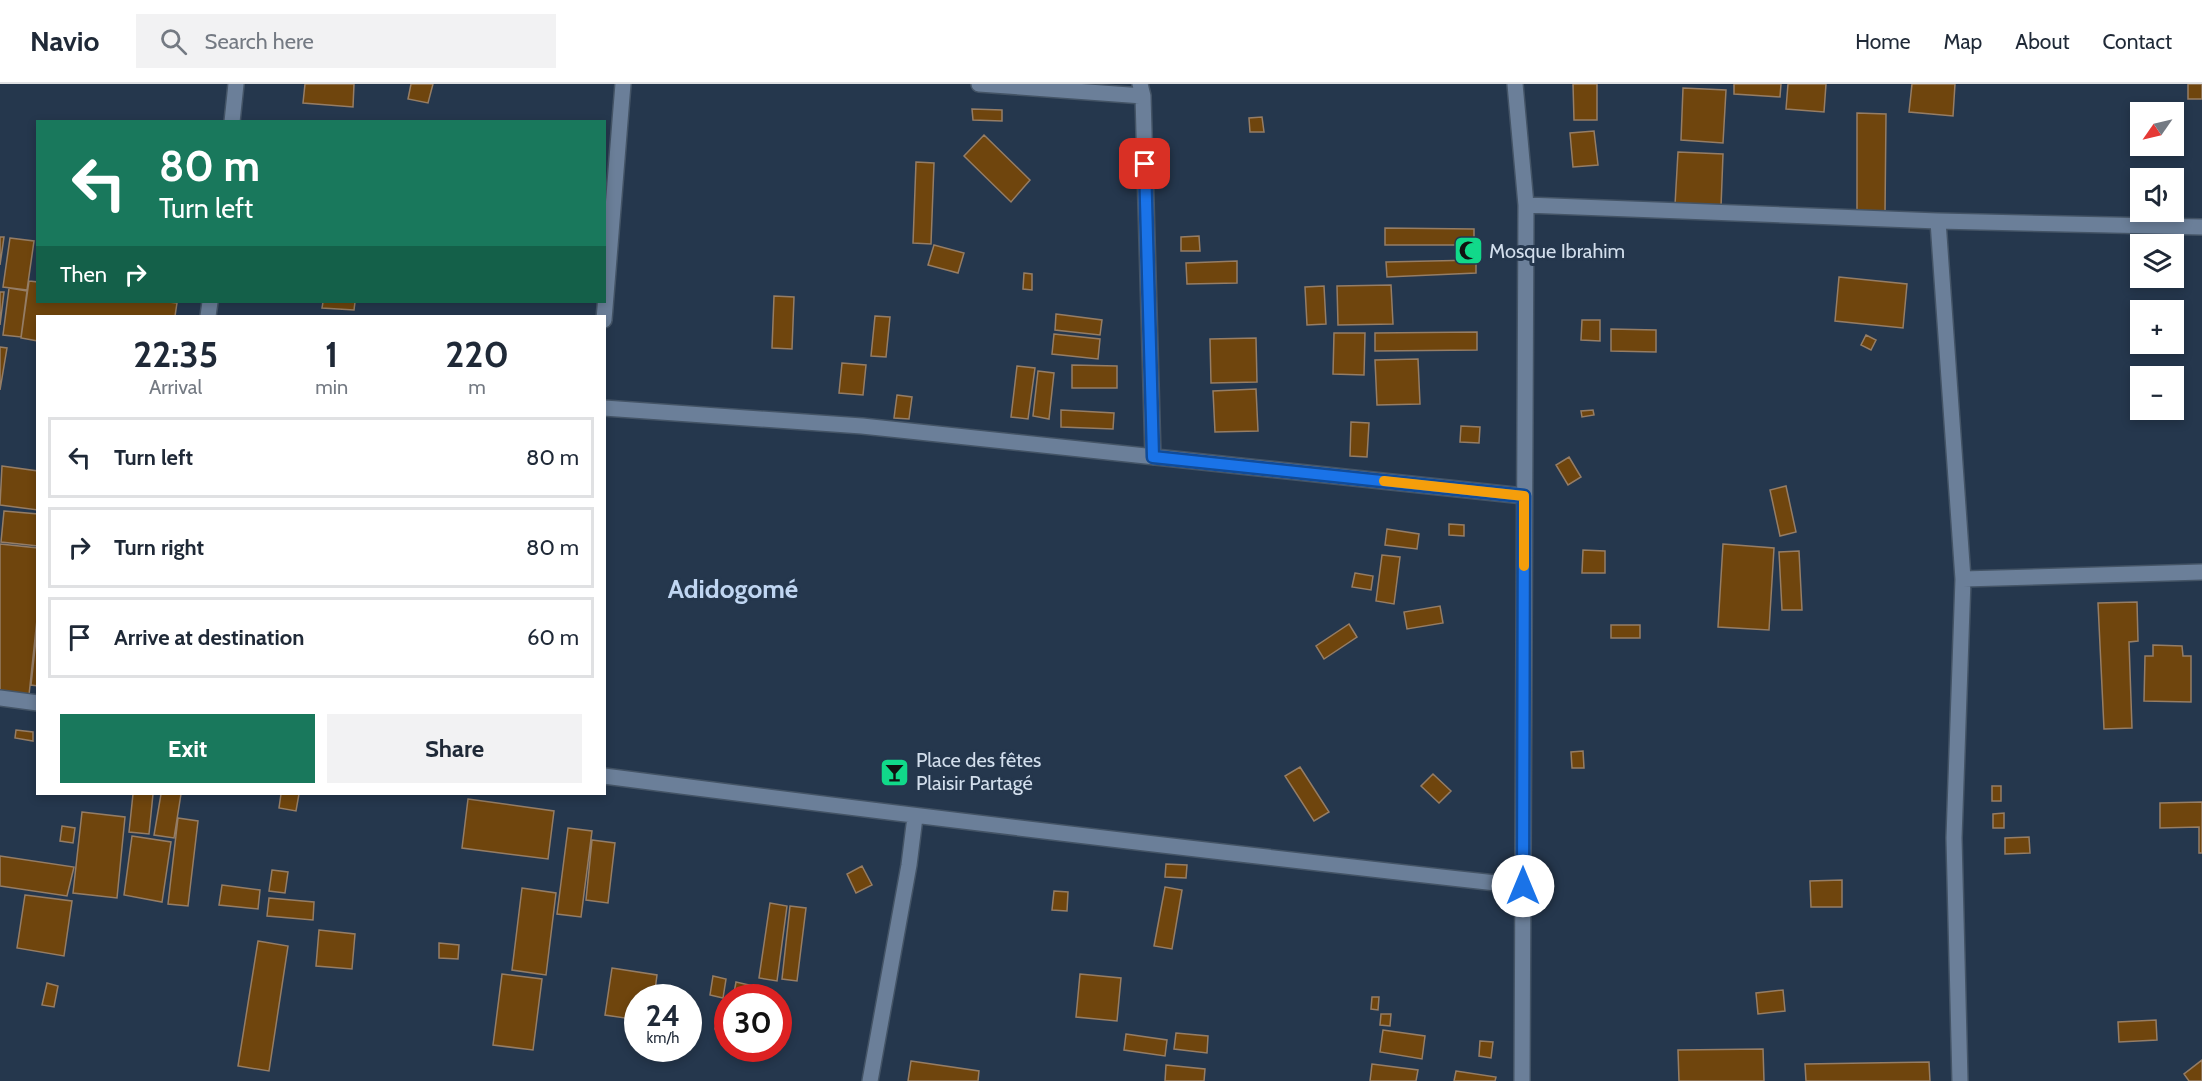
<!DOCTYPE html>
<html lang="en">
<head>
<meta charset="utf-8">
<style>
	body { margin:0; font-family:Cabin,sans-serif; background:#f2f2f3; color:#1f2937; height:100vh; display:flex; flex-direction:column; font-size:22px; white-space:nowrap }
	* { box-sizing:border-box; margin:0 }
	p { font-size:20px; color:#747a83 }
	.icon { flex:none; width:33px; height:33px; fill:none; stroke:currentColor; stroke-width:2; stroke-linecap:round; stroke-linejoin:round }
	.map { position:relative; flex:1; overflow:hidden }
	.side { position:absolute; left:36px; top:231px; width:570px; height:480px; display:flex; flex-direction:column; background:#fff; border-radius:0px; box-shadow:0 3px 9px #0003 }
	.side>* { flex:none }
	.guide { position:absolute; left:36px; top:36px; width:570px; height:183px; border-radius:0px; box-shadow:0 3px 9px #0003; background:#19785c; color:#fff; overflow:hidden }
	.needle { width:39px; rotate:236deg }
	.fabs { position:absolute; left:2130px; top:18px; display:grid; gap:12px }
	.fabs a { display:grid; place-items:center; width:54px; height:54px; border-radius:0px; background:#fff; box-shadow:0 3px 9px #0003; font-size:30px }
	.speed { position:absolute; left:624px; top:900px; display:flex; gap:12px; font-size:30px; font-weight:700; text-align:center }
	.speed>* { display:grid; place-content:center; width:78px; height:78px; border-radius:50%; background:#fff; box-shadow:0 3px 9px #0003; line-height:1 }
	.speed small { font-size:15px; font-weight:400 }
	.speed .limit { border:9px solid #d22; background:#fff; color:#111 }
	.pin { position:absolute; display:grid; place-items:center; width:51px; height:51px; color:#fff; margin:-26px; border-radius:12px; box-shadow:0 3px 9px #0006 }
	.me { position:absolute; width:66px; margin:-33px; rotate:0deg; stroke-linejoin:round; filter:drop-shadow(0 0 4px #0008) }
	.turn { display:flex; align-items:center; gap:21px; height:126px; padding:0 24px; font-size:27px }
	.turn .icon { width:78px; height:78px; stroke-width:2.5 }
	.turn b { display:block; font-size:42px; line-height:51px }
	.then { display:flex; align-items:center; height:57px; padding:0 24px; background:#0003; gap:12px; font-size:22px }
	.eta { display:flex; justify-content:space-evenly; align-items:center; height:102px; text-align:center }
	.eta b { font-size:36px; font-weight:800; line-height:42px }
	.cta { display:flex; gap:12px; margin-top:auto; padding:12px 24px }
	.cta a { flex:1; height:69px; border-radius:0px; background:#19785c; color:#fff; font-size:24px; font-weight:800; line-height:69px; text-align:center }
	.cta a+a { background:#f2f2f3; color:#1f2937 }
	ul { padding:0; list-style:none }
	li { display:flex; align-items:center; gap:18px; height:81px; margin:0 12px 9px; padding:0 12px; border:3px solid #e0e1e3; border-radius:0px }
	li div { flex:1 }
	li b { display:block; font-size:22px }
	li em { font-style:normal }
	header { display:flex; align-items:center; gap:36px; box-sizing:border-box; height:84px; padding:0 30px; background:#fff; border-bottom:2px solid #e0e1e3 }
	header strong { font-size:28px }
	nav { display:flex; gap:33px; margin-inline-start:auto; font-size:21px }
	.search { width:420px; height:54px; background:#f2f2f3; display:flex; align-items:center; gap:15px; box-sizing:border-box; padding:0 21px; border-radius:0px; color:#747a83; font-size:22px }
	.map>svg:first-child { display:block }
	.building { fill:#6f450d; stroke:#957d65; stroke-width:1.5 }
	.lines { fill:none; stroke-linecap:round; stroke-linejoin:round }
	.minor-casing { stroke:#445466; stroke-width:18 }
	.minor { stroke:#6b7f99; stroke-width:15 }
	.route-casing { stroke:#114b97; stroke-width:15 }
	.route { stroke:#1a73e8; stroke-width:10 }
	.slow { stroke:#f59e0b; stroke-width:10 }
	.labels { text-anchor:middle; stroke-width:6; stroke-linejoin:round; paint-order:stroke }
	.poi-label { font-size:20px; fill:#d2deec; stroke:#25374d; text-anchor:start }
	.district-label { font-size:26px; font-weight:bold; fill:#c0d6f2; stroke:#25374d }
</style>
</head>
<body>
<header>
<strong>Navio</strong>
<div class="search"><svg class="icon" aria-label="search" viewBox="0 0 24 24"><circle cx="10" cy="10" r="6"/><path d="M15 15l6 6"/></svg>Search here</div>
<nav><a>Home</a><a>Map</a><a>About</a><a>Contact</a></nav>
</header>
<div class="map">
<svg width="2202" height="997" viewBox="0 0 2202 997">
	<rect width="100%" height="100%" fill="#25374d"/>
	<path class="building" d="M305 0H354L353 23 303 19Z
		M411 0H433L428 19 408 15Z
		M1573 0H1597V36H1574Z
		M1734 0H1781L1780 13 1734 10Z
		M1788 0H1826L1824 28 1786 25Z
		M1912 0H1955L1953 32 1909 28Z
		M2188 0H2202V15H2188Z
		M1683 4 1726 6 1723 59 1681 56Z
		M972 25 1002 26V37L973 36Z
		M1857 29 1886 30 1885 130 1857 129Z
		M1262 33 1264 48H1250L1249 34Z
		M1594 47 1598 81 1573 83 1570 49Z
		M984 51 1030 96 1011 118 964 72Z
		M1678 68 1723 70 1721 123 1675 121Z
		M916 78 934 79 931 160 913 159Z
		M1385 144 1474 145V161H1385Z
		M1199 152 1200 167H1181V153Z
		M0 153H4L0 181Z
		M10 154 34 157 27 206 3 203Z
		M934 161 964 169 958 189 928 181Z
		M1476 176V189L1387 193 1386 178Z
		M1237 177V199L1187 200 1186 179Z
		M1024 189 1032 190V206L1023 205Z
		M1839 193 1907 200 1903 244 1835 237Z
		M29 197 38 198V218H169L177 219 175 232H38V257L21 254Z
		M1391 201 1393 240 1338 241 1337 202Z
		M1324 202 1326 240 1307 241 1305 203Z
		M9 204 27 207 21 253 3 251Z
		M0 208H4L0 241Z
		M774 212 794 213 792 265 772 264Z
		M323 218H355L354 226 322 224Z
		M1056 230 1102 236 1100 251 1055 246Z
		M875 232 890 233 886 273 871 272Z
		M1582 236H1600V257L1581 256Z
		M1611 245 1656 246V268L1611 267Z
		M1477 248V266L1375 267V249Z
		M1334 249H1365L1364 291 1333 290Z
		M1054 250 1100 255 1098 275 1052 270Z
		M1866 251 1876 256 1871 266 1861 261Z
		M1256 254 1257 298 1211 299 1210 255Z
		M0 263 7 264 0 306Z
		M1418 275 1420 320 1377 321 1375 276Z
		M842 279 866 281 863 311 839 309Z
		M1072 281 1117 282V304H1072Z
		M1017 282 1035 284 1028 335 1011 333Z
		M1038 287 1054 289 1049 335 1033 332Z
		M1256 305 1258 347 1215 348 1213 307Z
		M897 311 912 313 909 335 894 334Z
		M1061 326 1114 329 1113 345 1061 343Z
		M1593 326 1594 331 1582 333 1581 327Z
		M1351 338 1369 339 1367 373 1350 372Z
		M1461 342 1480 343 1479 359 1460 358Z
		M1569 373 1581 393 1568 401 1556 381Z
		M2 382 38 387V426L0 421Z
		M1786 402 1796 448 1780 452 1770 406Z
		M4 427 38 430V462L1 458Z
		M1449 440 1464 441V452L1449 451Z
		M1387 445 1419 450 1417 465 1385 461Z
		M0 460 38 464V526L29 611 0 608Z
		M1723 460 1774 464 1769 546 1718 543Z
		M1583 466 1605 467V489H1582Z
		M1799 467 1802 526H1782L1779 468Z
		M1382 471 1400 473 1394 520 1376 517Z
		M1355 489 1373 492 1371 506 1352 503Z
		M2137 518 2138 557 2129 558 2132 644 2104 645 2098 519Z
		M1440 522 1443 539 1407 545 1404 528Z
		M38 537V602L31 601Z
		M1349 540 1357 553 1324 575 1316 562Z
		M1611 541H1640V554H1611Z
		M2153 561 2182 562 2183 572H2191V618L2144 617 2145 572H2153Z
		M16 646 33 648V657L15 654Z
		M1583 667 1584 684H1572L1571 668Z
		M1300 683 1329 728 1314 737 1285 692Z
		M1433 690 1451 707 1439 719 1421 702Z
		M1992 702H2001V717H1992Z
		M133 710H153L149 750 129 748Z
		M161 710H181L174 754 154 751Z
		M281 710H299L296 727 279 724Z
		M468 715 554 727 548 775 462 764Z
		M2202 718V769H2199V743L2160 744V719Z
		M82 728 125 733 117 814 73 809Z
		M2004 729V744H1993V730Z
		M178 734 198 737 188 822 168 820Z
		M62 742 75 744 73 759 60 757Z
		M568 744 592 747 581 833 557 830Z
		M132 752 171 758 162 818 124 811Z
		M2029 753 2030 769 2005 770V754Z
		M592 756 615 759 608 819 586 816Z
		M0 772 74 783 67 812 0 802Z
		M1166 780 1187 781 1186 794 1165 793Z
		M862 782 872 801 856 809 847 790Z
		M272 786 288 788 285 809 269 807Z
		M1842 796V823H1811L1810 797Z
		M222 801 260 806 258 825 219 821Z
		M1165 803 1182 806 1172 865 1154 862Z
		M522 804 556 809 546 891 512 886Z
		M1054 807 1068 808 1067 827 1052 826Z
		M25 811 72 817 64 872 17 864Z
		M269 814 314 818 313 836 267 832Z
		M770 819 787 822 777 897 759 894Z
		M790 822 806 824 797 897 782 895Z
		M319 846 355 850 352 885 316 882Z
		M258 857 288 862 269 987 238 982Z
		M439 859 459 861 458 875 439 874Z
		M612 884 657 891 654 914H638V936L605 931Z
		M502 890 542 895 533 966 493 961Z
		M1080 890 1121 894 1117 937 1076 933Z
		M713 892 726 895 723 914 710 911Z
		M736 898 758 903 756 914H733Z
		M47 899 58 902 54 923 42 921Z
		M1783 906 1785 927 1758 930 1756 909Z
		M1372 913H1379L1378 926 1371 925Z
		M719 927 726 928 722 947 715 945Z
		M1381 930H1391L1390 942 1380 941Z
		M2156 936 2157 956 2119 958 2118 938Z
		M1383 946 1425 952 1422 975 1380 968Z
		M1176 949 1208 952 1207 969 1174 965Z
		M1126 950 1167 956 1165 972 1124 966Z
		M1480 957 1493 958 1491 974 1479 972Z
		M1763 965 1764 997H1679L1678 966Z
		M2202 976V997H2189L2184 990Z
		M911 977 979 987 978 997H908Z
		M1929 978 1930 997H1806L1805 980Z
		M1372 980 1418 986 1416 997H1370Z
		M1166 981 1205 985 1204 997H1165Z
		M1456 987 1496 993 1495 997H1454Z"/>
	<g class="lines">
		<defs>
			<path id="minor" d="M979 0 1143 12
				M1140 0 1143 12 1153 373
				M1515 0 1526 121 1522 997
				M232 38 236 0
				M1526 121 1938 137 2202 143
				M1938 137 1963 495 1954 754 1960 997
				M208 232 210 218
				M604 236 623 0
				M604 324 862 342 1524 412
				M1963 495 2202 488
				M0 614 38 619
				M604 692C910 732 1216 768 1523 802
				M870 997 909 781 915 733"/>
		</defs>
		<use href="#minor" class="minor-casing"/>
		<use href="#minor" class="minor"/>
	</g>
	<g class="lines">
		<defs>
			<path id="route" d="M1145 80 1153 373 1524 412 1523 802"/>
		</defs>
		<use href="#route" class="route-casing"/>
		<use href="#route" class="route"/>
		<path class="slow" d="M1384 397 1524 412V482"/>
	</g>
	<defs>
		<symbol id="mosque-square" viewBox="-11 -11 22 22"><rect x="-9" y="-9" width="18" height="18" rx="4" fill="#11d98a" stroke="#25374d"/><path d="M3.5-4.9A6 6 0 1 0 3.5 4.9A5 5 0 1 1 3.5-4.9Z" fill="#111"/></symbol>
		<symbol id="bar-square" viewBox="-11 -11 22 22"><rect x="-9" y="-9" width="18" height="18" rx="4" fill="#11d98a" stroke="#25374d"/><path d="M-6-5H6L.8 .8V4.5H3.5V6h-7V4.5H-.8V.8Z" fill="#111"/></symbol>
	</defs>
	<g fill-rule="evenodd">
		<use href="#mosque-square" x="1452" y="150" width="33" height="33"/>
		<use href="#bar-square" x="878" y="672" width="33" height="33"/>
	</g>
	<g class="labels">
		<g class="poi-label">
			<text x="1489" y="174">Mosque Ibrahim</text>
			<text x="916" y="683">Place des fêtes<tspan x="916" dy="23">Plaisir Partagé</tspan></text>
		</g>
		<g class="district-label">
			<text x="733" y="514">Adidogomé</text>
		</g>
	</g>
</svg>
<div class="fabs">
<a><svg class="needle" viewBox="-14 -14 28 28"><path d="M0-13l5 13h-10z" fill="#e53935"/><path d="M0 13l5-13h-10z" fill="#747a83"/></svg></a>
<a><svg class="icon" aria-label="sound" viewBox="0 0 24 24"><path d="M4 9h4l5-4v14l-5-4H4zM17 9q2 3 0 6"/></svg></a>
<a><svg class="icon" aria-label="layers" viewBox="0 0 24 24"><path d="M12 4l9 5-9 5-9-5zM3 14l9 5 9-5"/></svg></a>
<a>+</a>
<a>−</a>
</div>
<div class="speed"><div>24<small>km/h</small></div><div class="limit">30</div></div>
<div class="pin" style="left:1145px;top:80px;background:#d93025"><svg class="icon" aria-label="arrive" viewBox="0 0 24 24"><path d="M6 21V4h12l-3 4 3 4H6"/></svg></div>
<svg class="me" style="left:1523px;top:802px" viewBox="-20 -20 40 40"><circle r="19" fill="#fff"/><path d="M0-13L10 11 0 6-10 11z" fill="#1a73e8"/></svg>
<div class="guide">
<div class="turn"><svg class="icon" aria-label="left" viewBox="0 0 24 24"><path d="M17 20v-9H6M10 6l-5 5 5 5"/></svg><div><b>80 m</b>Turn left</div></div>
<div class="then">Then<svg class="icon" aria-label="right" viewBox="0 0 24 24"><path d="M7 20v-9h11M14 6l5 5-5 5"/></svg></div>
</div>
<section class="side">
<div class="eta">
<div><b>22:35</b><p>Arrival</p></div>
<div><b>1</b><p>min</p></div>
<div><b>220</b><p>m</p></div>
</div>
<ul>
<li><svg class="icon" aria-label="left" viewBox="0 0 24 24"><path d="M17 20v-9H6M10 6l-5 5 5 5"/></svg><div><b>Turn left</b></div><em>80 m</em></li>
<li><svg class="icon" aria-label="right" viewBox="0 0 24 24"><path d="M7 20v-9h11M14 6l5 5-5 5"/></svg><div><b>Turn right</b></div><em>80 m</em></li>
<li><svg class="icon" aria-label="arrive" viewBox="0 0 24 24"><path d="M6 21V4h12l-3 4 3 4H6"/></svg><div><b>Arrive at destination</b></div><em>60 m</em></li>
</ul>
<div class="cta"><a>Exit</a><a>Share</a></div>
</section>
</div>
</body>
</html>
